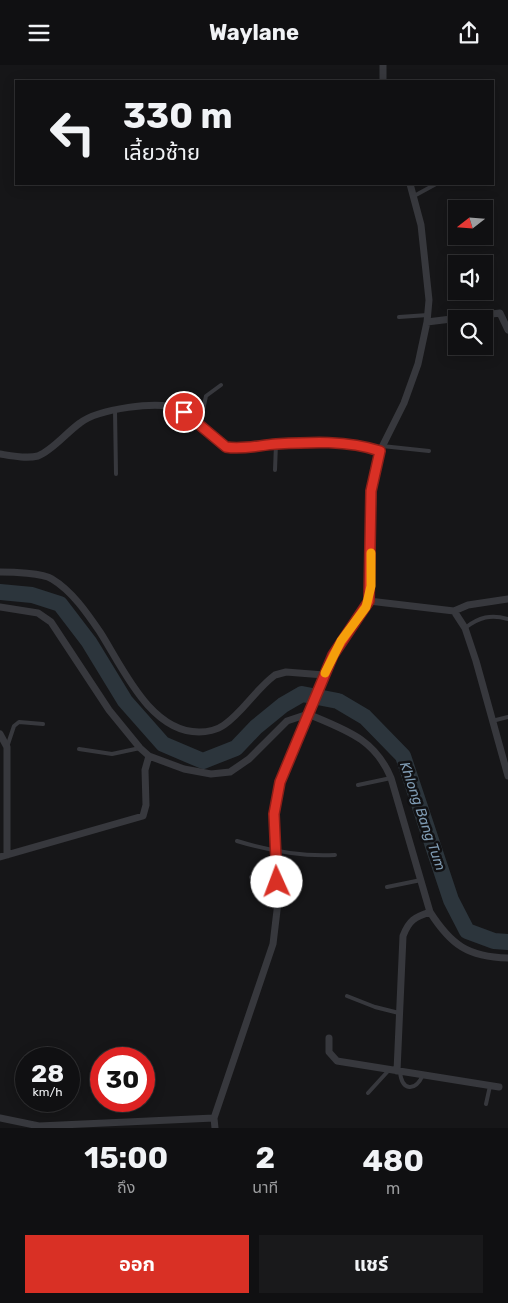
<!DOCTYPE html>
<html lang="th">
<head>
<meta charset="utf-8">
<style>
	body { margin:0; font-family:Rubik,"Noto Sans Thai",sans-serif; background:#19191b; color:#f1f3f6; height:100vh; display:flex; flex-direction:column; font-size:19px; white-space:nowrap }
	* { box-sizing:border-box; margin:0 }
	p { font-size:16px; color:#9c9d9f }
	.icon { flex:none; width:28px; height:28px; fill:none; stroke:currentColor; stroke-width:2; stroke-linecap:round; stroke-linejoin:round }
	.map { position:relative; height:1063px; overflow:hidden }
	.side { display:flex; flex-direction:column; background:#101012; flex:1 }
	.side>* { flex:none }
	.top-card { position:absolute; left:15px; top:15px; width:479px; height:105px; border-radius:0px; box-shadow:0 2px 12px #0003,0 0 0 1px #303032; background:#101012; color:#f1f3f6; overflow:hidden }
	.needle { width:32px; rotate:253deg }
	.fabs { position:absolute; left:448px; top:135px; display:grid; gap:10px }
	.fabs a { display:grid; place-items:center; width:45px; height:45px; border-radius:0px; background:#101012; box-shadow:0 2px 12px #0003,0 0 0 1px #303032; font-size:25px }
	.speed { position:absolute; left:15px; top:982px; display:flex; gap:10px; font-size:25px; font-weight:700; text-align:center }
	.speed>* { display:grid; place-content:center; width:65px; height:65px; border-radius:50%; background:#101012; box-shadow:0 2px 12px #0003,0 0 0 1px #303032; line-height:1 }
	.speed small { font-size:12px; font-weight:400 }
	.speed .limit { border:8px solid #d22; background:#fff; color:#111 }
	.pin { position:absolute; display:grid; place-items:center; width:42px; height:42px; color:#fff; margin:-21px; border:2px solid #fff; border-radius:50%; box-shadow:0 1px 5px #0007 }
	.me { position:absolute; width:55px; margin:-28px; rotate:358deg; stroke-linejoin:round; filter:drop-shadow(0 0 4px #0008) }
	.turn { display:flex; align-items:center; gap:18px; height:105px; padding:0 25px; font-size:22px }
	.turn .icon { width:65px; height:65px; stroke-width:2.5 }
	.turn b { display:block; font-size:35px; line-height:42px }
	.eta { display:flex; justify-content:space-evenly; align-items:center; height:85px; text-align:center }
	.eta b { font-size:30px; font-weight:700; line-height:35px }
	.primary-button { display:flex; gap:10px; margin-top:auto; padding:10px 25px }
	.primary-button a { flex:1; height:58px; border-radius:0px; background:#d93025; color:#fff; font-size:20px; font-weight:700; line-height:58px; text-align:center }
	.primary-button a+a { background:#19191b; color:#f1f3f6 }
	header { display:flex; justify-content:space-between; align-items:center; height:65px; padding:0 25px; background:#101012; font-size:22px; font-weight:700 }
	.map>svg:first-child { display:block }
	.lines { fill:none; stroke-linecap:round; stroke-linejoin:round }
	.river { stroke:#2c353c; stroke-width:16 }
	.lane { stroke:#37383d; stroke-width:4 }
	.street { stroke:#37383d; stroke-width:7 }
	.route-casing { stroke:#8d1f18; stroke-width:12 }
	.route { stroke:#d93025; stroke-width:9 }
	.slow { stroke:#f59e0b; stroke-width:9 }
	.labels { text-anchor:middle; stroke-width:5; stroke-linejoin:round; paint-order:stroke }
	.water-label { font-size:14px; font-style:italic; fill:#7f9bb3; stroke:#111113 }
</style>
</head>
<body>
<header><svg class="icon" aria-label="menu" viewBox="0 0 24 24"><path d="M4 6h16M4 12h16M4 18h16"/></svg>Waylane<svg class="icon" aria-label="share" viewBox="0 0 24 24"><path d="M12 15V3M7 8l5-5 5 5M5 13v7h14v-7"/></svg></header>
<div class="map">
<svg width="508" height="1063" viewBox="0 0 508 1063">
	<rect width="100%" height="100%" fill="#161618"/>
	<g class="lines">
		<path class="river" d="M0 527 32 530 60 539 89 577 125 636 163 679 203 696 236 683 256 662 283 640 302 629 338 636 365 652 403 691 451 835 467 866 494 876 508 877"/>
		<path class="lane" d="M414 131 436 119
			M399 252 428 250
			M115 345 116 409
			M200 359 206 331 221 320
			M382 381 429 386
			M275 405 276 379
			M465 563C479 552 491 549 508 554
			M492 656 508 652
			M7 682 14 661 19 657 43 659
			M79 684 112 689 140 683
			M358 720 391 713
			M237 776C270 786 301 792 335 790
			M251 812 277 817
			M387 822 421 815
			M347 931 375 942 399 948
			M400 1007C402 1026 415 1027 423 1010
			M368 1028 389 1005
			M486 1039 490 1021"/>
		<path class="street" d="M383 16V0
			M427 257 500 248 508 265
			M0 389C12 391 26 394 38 391 53 385 67 367 80 358 98 344 158 335 179 344 197 352 210 372 226 382 243 385 260 380 276 379 311 377 347 375 380 386
			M0 507C12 507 43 508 52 514 72 526 87 548 100 567 123 603 150 667 199 667 206 667 217 665 224 660 243 647 256 624 275 610L286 607 324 610
			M369 536 454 546 468 540 508 534
			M0 542 38 548 51 557 109 645 140 683 149 691 184 704 211 709 230 707 249 694 287 656 308 649C346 665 375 674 391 713L430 847C451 880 468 892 508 893
			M454 546 465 563 476 596 508 711
			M0 669 7 682V790
			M0 792 143 751 146 740 145 705 149 691
			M329 973V987L337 996 499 1022
			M397 1006 403 871C409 855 415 852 430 847
			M0 1053 39 1061 214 1053
			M215 1063 214 1053 273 879 278 837 274 749 280 717 333 589 369 536 374 408 380 386 404 338 418 299 427 257 429 235 421 160 410 119"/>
	</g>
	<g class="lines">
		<defs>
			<path id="route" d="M184 347 226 382C243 385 260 380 276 379 311 377 347 375 380 386L371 426 369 536 333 590 280 717 274 749 277 817"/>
		</defs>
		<use href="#route" class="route-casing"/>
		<use href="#route" class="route"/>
		<path class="slow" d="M325 608 341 576 366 542 371 521V488"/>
	</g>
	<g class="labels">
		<g class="water-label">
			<text transform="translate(423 751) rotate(71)" y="5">Khlong Bang Tum</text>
		</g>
	</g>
</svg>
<div class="fabs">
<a><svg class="needle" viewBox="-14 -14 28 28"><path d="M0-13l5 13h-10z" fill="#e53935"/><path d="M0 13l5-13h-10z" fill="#9c9d9f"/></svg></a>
<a><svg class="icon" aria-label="sound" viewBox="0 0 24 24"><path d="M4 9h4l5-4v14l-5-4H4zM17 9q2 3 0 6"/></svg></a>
<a><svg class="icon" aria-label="search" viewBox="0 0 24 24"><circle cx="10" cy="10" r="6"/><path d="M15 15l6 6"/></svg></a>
</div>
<div class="speed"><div>28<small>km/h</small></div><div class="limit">30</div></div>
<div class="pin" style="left:184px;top:347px;background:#d93025"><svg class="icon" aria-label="arrive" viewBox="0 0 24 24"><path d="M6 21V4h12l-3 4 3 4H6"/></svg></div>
<svg class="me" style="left:277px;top:817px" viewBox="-20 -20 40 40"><circle r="19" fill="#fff"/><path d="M0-13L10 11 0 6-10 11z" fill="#d93025"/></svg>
<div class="top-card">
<div class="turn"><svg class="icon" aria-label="left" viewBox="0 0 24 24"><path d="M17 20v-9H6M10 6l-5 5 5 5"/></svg><div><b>330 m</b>เลี้ยวซ้าย</div></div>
</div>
</div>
<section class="side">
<div class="eta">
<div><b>15:00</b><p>ถึง</p></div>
<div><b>2</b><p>นาที</p></div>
<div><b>480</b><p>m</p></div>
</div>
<div class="primary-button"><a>ออก</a><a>แชร์</a></div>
</section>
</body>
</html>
